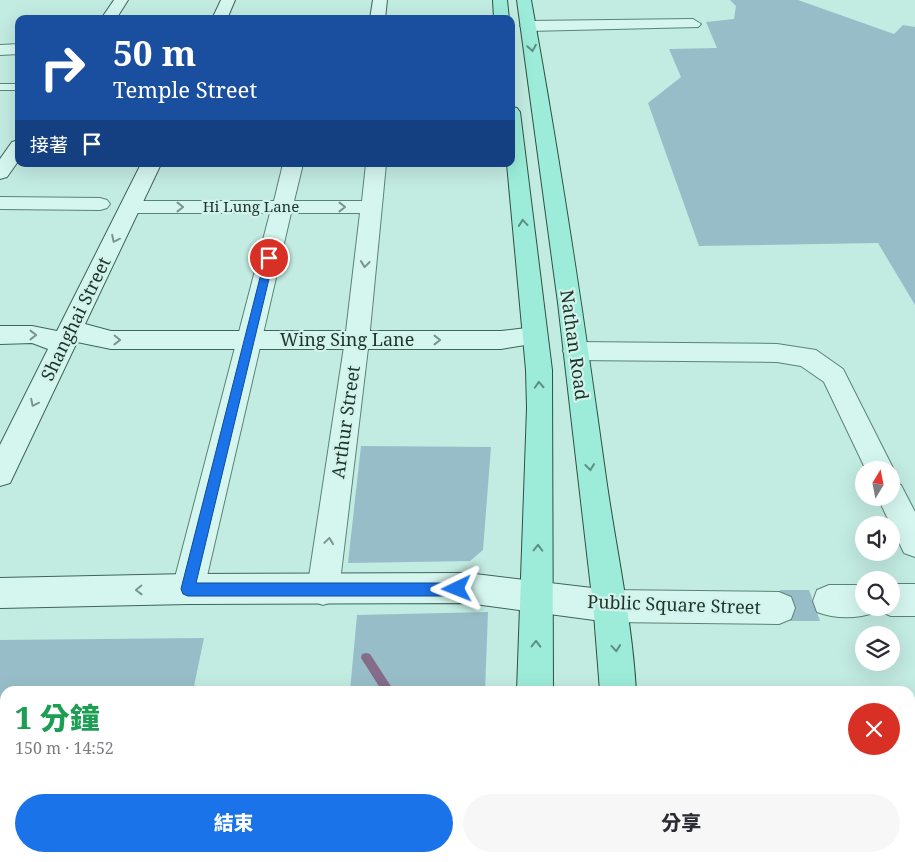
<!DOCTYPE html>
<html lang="zh-TW">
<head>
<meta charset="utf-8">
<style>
	body { margin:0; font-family:"Noto Serif","Noto Sans TC",serif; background:#f7f7f7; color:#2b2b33; height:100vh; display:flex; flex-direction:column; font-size:19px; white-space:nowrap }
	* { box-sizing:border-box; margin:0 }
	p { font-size:16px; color:#7c7c81 }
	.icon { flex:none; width:28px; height:28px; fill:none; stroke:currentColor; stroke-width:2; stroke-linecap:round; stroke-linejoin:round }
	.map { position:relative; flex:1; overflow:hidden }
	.panel { position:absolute; left:0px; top:686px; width:915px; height:176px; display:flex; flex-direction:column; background:#fff; border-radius:15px 15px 0 0; box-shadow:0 5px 20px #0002 }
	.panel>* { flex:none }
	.top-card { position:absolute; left:15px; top:15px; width:500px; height:152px; border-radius:10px; box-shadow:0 5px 20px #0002; background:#1a4fa0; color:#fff; overflow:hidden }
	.needle { width:32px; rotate:10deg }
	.fabs { position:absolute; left:855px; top:461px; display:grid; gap:10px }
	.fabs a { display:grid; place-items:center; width:45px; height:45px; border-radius:50%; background:#fff; box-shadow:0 5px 20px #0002; font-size:25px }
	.pin { position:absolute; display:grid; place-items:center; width:42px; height:42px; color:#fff; margin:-21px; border:2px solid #fff; border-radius:50%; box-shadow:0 1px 5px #0007 }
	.me { position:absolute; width:55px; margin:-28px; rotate:268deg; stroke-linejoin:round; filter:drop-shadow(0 0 4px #0008) }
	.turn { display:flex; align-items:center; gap:18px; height:105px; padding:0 15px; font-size:22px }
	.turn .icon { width:65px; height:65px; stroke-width:2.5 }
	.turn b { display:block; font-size:35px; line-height:42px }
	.then { display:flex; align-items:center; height:48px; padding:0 15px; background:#0003; gap:10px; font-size:19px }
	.round { display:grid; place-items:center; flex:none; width:52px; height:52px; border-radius:26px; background:#f7f7f7 }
	.head { display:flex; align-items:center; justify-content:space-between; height:85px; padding:0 15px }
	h1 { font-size:30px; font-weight:800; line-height:38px; color:#1e9e55 }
	.primary-button { display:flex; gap:10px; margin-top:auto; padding:10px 15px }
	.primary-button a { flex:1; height:58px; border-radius:30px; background:#1a73e8; color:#fff; font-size:20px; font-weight:800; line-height:58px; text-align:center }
	.primary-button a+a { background:#f7f7f7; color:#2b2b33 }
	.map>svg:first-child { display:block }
	.green { fill:#97bec8 }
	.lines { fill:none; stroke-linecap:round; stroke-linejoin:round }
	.stream { fill:#866c8b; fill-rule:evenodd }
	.lane-casing { stroke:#5b8374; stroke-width:2 }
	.street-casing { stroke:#5b8374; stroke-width:2 }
	.secondary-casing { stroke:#3e6555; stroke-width:2 }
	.primary-casing { stroke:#2f5142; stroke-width:2 }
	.lane { fill:#d5f6ef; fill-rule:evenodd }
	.street { fill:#d5f6ef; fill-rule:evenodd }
	.secondary { fill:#d5f6ef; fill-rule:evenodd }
	.primary { fill:#9cecd9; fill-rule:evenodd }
	.oneway { stroke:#5d9082 }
	.oneway2 { stroke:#7a958c }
	.route { fill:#1a73e8; stroke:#114b97 }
	.labels { text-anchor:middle; stroke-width:4.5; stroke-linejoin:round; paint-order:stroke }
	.far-street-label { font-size:15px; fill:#1e342a; stroke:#d1f3ec }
	.street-label { font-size:18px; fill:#1e342a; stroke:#d1f3ec }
</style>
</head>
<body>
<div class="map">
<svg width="915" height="862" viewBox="0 0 915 862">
	<rect width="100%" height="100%" fill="#c2ebe2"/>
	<path class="green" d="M730 0H798L894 34 903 25 915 27V305L878 243 699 246 648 103 681 77 669 49 717 48 706 22 734 19 736 6Z
		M361 446 491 447 483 550 470 561 348 563Z
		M780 590H809L820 621H790Z
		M488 612 485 691H350L357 615Z
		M204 638 193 691H5V858H158L157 862H0V640Z
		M334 858H479V862H333Z"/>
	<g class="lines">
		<path class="stream" d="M366 653 370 654 394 691H382L361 658 362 654Z
			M360 858H375L374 862H359Z"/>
		<defs>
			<path id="lane" d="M0 84H19V90H0Z"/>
			<path id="street" d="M693 19 701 24 698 27 528 31 520 26 528 21Z
				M19 44V54L0 55V45Z
				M283 164H303L294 201H362L366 164H386L369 340 339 590 334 601 323 605 312 601 307 590 345 340 360 213H291L204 589 199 600 188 604 177 600 172 589 270 213H131L124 211 121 207 124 203 131 201H274Z
				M0 197 100 198 107 200 110 204 107 208 100 210 0 209Z
				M576 342 777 344 816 350 843 369 894 470 891 476V470H866L824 382 801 366 777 362 576 360 567 358 563 351 567 344Z
				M891 481 901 485 915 512V557L904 553 878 498H891Z
				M891 584H915V616H891L879 611 878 608H891Z
				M829 585H864V608H878L876 612C858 619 835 619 817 612L813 601 817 590Z
				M609 590 779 592 791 597 795 608 791 619 779 624 609 622 597 617 593 606 597 595Z"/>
			<path id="secondary" d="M114 0H128L116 19H101Z
				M221 0H235L227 19H212Z
				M373 0H387L385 19H370Z
				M19 140V160L7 177 0 179V159L12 142Z
				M141 164H161L85 324 111 331H501L535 327 544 330 547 336 544 342 501 349H111L77 342 10 483 0 486V445L48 349 32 343 0 344V326H32L57 331Z
				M467 573 609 590 621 595 625 606 621 617 609 622 467 603 188 604 0 608V578L188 574Z
				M597 858H637V862H597Z"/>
			<path id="primary" d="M493 0H507L509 19H494Z
				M517 0H531C560 159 584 318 606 478 616 549 632 620 636 691H600L594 614 558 303Z
				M511 107 517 108 520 112 552 370 553 691H517L527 408 526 370 507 164H511Z
				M509 858H549V862H509Z
				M621 858H661L662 862H622Z"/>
		</defs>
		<use href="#lane" class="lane-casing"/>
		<use href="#street" class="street-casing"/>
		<use href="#secondary" class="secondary-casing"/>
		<use href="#primary" class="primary-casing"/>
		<use href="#lane" class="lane"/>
		<use href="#street" class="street"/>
		<use href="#secondary" class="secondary"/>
		<use href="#primary" class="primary"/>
	</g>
	<defs><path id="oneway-chevron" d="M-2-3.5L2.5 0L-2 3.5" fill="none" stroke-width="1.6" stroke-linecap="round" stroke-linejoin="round" transform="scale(1.25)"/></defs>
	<g class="oneway">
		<use href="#oneway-chevron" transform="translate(532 48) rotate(81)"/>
		<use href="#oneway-chevron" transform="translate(523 223) rotate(-95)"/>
		<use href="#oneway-chevron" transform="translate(539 385) rotate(-93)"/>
		<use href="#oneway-chevron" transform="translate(590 467) rotate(83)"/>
		<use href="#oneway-chevron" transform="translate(538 548) rotate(-89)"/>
		<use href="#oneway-chevron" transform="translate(536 644) rotate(-89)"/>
		<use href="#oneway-chevron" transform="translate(616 648) rotate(85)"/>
	</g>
	<g class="oneway2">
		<use href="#oneway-chevron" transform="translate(180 207)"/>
		<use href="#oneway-chevron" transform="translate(342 207)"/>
		<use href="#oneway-chevron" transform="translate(115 239) rotate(116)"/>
		<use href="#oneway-chevron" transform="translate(365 264) rotate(96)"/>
		<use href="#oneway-chevron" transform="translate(33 335)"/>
		<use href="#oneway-chevron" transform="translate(117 340) rotate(1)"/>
		<use href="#oneway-chevron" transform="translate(437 340)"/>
		<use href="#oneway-chevron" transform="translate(34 403) rotate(116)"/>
		<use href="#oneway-chevron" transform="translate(329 541) rotate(-82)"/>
		<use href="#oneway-chevron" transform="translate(139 590) rotate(179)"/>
	</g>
	<path class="route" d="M269 255 274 258 196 583H457L461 585 463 589 461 594 457 596H188L183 594 181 589 265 258Z"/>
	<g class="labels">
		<g class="far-street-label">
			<text x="251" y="212">Hi Lung Lane</text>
		</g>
		<g class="street-label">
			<text transform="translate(76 319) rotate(-64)" y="6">Shanghai Street</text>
			<text x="347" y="346">Wing Sing Lane</text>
			<text transform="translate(574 345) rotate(82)" y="6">Nathan Road</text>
			<text transform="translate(346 422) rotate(-82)" y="6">Arthur Street</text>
			<text transform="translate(674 605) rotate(2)" y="6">Public Square Street</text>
		</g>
	</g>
</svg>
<div class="fabs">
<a><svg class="needle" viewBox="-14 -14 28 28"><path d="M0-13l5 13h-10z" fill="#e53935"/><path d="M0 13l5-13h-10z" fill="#7c7c81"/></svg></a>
<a><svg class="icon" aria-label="sound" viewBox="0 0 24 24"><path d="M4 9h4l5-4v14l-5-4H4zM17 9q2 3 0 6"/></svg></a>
<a><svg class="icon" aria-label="search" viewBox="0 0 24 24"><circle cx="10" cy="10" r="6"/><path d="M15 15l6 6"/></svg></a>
<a><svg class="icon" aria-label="layers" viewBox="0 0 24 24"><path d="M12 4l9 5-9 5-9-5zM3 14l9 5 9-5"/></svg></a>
</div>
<div class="pin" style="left:269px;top:258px;background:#d93025"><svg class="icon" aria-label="arrive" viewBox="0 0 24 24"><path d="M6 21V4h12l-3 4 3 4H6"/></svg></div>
<svg class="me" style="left:457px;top:589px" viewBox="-20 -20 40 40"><path d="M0-17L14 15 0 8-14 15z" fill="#1a73e8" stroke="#fff" stroke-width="4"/></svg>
<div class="top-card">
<div class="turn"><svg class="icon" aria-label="right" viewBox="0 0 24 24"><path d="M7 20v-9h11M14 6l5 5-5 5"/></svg><div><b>50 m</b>Temple Street</div></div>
<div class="then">接著<svg class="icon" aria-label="arrive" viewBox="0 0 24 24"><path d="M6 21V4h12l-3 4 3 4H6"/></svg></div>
</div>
<section class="panel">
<div class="head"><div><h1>1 分鐘</h1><p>150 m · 14:52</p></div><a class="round" style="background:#d93025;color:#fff"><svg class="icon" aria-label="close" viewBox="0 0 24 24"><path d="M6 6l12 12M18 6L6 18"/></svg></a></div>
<div class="primary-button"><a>結束</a><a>分享</a></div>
</section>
</div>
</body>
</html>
